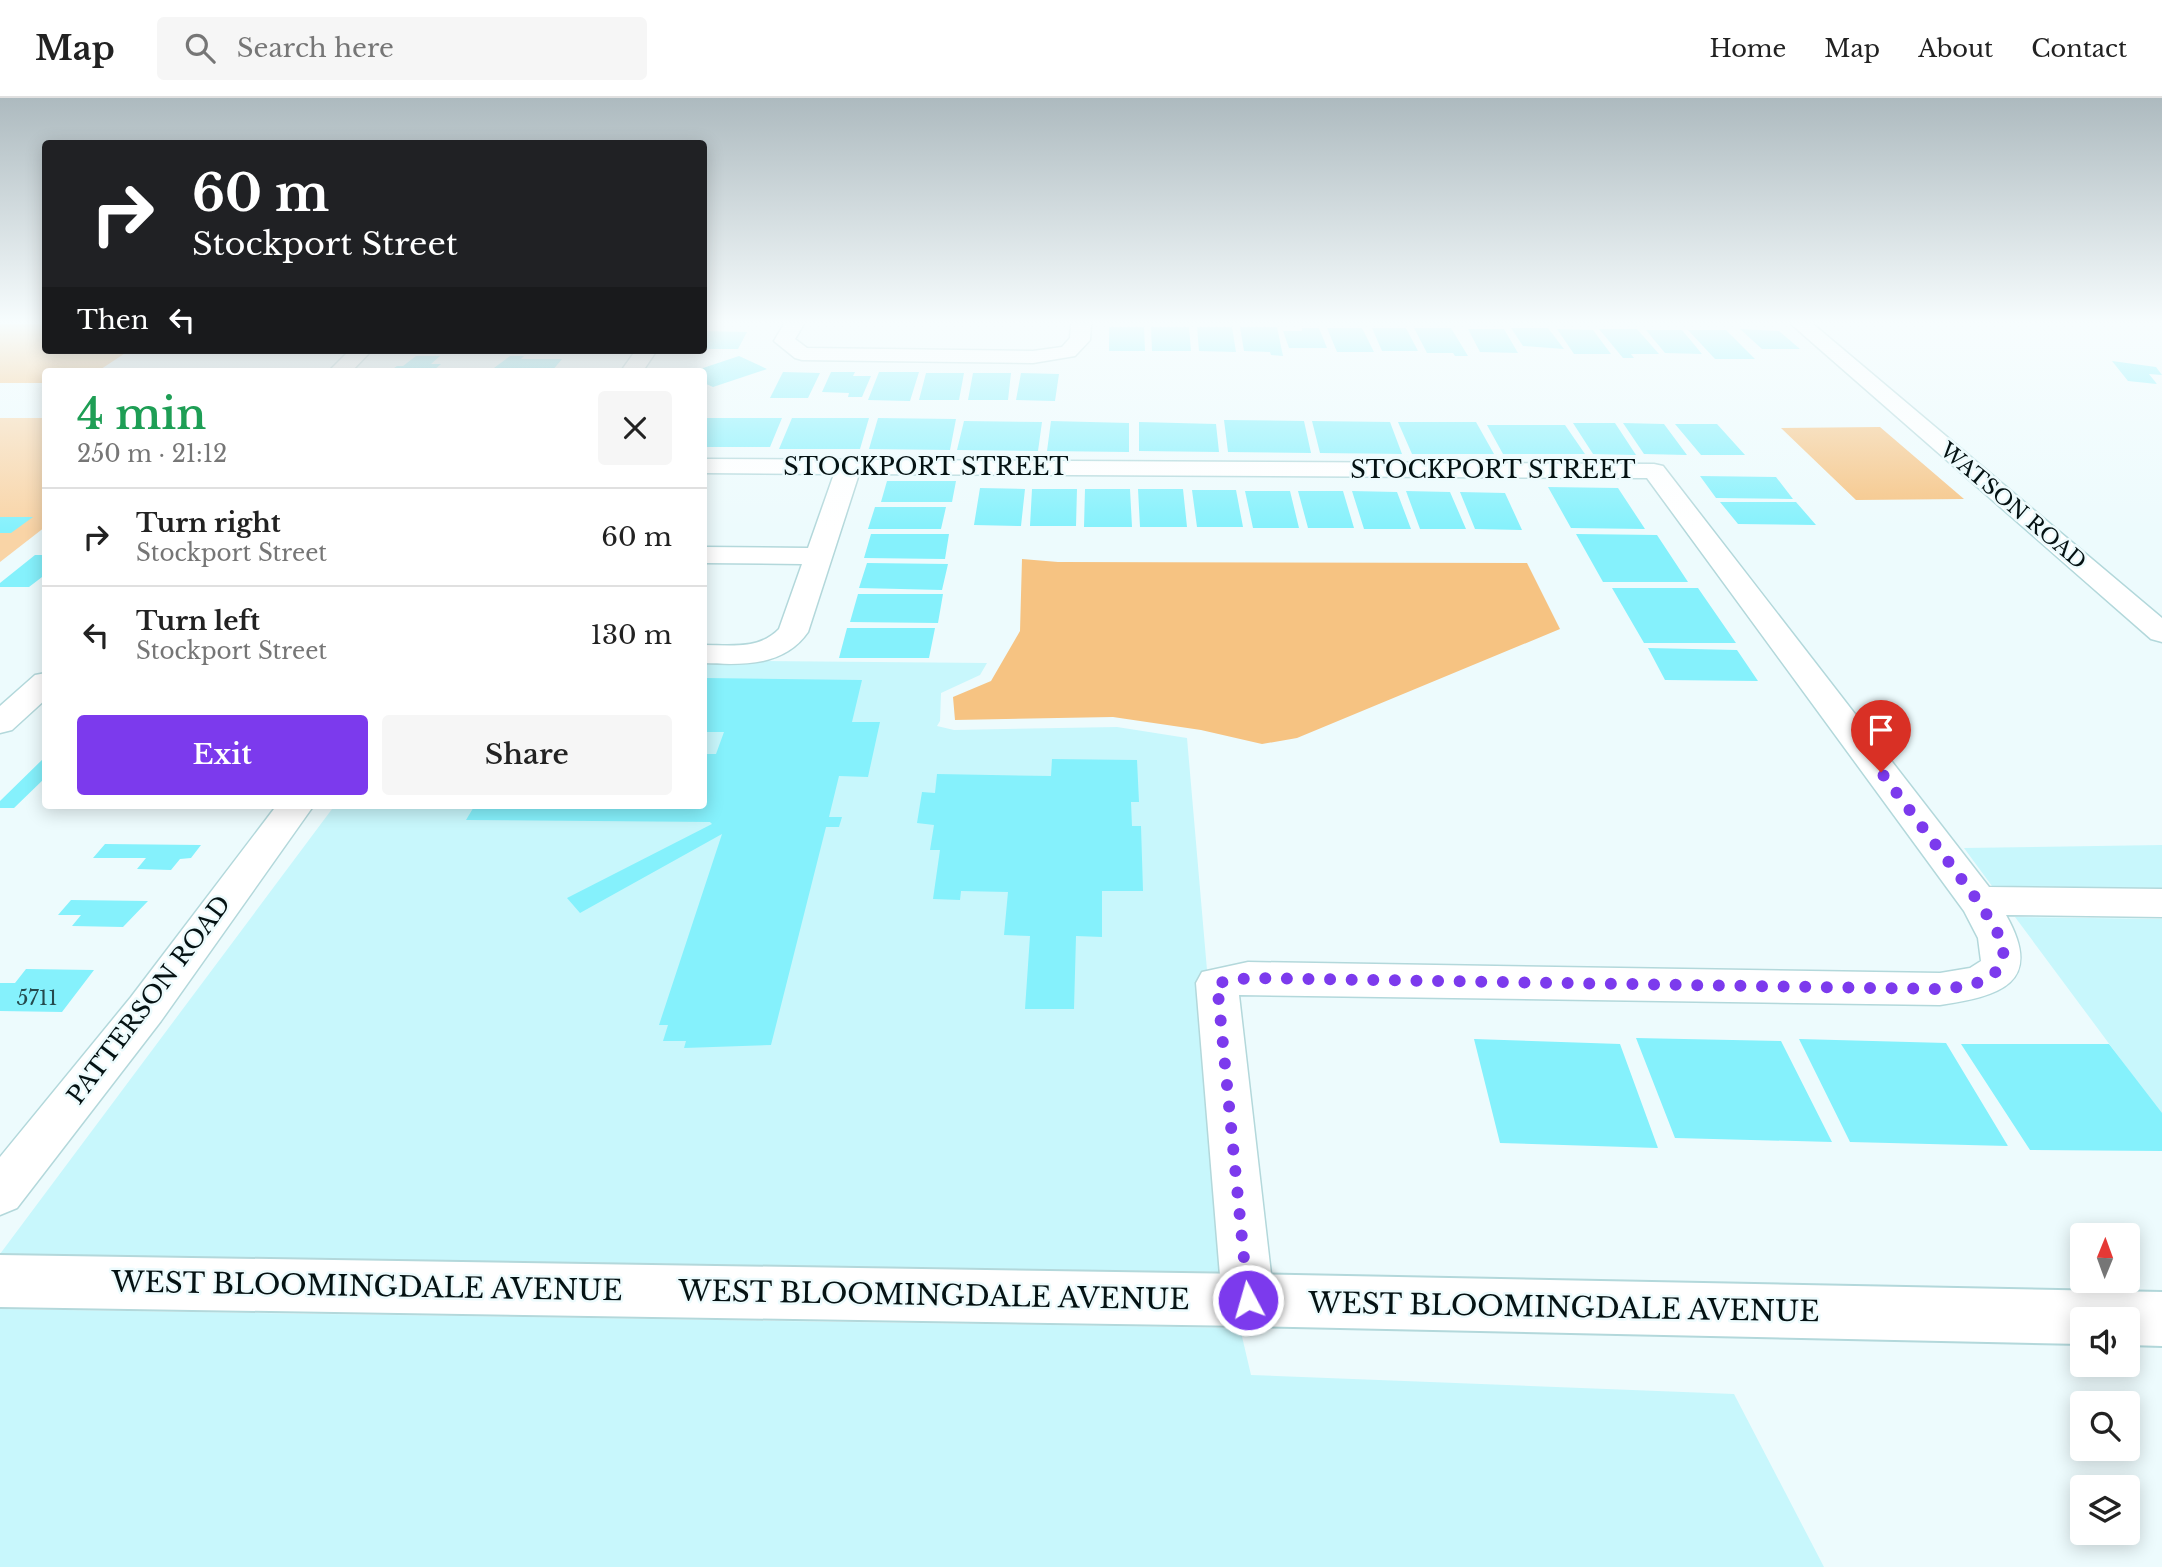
<!DOCTYPE html>
<html lang="en">
<head>
<meta charset="utf-8">
<style>
	body { margin:0; font-family:"Libre Baskerville",serif; background:#f6f6f6; color:#222; height:100vh; display:flex; flex-direction:column; font-size:26px; white-space:nowrap }
	* { box-sizing:border-box; margin:0 }
	p { font-size:23px; color:#767676 }
	.icon { flex:none; width:38px; height:38px; fill:none; stroke:currentColor; stroke-width:2; stroke-linecap:round; stroke-linejoin:round }
	.map { position:relative; flex:1; overflow:hidden }
	.details { position:absolute; left:42px; top:270px; width:665px; height:441px; display:flex; flex-direction:column; background:#fff; border-radius:7px; box-shadow:0 4px 18px #0003 }
	.details>* { flex:none }
	.hud { position:absolute; left:42px; top:42px; width:665px; height:214px; border-radius:7px; box-shadow:0 4px 18px #0003; background:#202124; color:#fff; overflow:hidden }
	.needle { width:46px; rotate:1deg }
	.tools { position:absolute; left:2070px; top:1125px; display:grid; gap:14px }
	.tools a { display:grid; place-items:center; width:70px; height:70px; border-radius:7px; background:#fff; box-shadow:0 4px 18px #0003; font-size:35px }
	.pin { position:absolute; display:grid; place-items:center; width:60px; height:60px; color:#fff; margin:-72px -30px; border-radius:50% 50% 50% 0; rotate:-45deg; box-shadow:0 0 7px #0007 }
	.pin .icon { rotate:45deg }
	.me { position:absolute; width:77px; margin:-38px; rotate:354deg; stroke-linejoin:round; filter:drop-shadow(0 0 5px #0008) }
	.turn { display:flex; align-items:center; gap:24px; height:147px; padding:0 35px; font-size:32px }
	.turn .icon { width:91px; height:91px; stroke-width:2.5 }
	.turn b { display:block; font-size:49px; line-height:60px }
	.then { display:flex; align-items:center; height:66px; padding:0 35px; background:#0003; gap:14px; font-size:26px }
	.round { display:grid; place-items:center; flex:none; width:74px; height:74px; border-radius:7px; background:#f6f6f6 }
	.headline { display:flex; align-items:center; justify-content:space-between; height:119px; padding:0 35px }
	h1 { font-size:42px; font-weight:600; line-height:52px; color:#1e9e55 }
	.cta { display:flex; gap:14px; margin-top:auto; padding:14px 35px }
	.cta a { flex:1; height:80px; border-radius:7px; background:#7c3aed; color:#fff; font-size:28px; font-weight:600; line-height:80px; text-align:center }
	.cta a+a { background:#f6f6f6; color:#222 }
	ul { padding:0; list-style:none }
	li { display:flex; align-items:center; gap:21px; height:98px; padding:0 35px; border-top:2px solid #e0e0e0 }
	li div { flex:1 }
	li b { display:block; font-size:26px }
	li em { font-style:normal }
	header { display:flex; align-items:center; gap:42px; box-sizing:border-box; height:98px; padding:0 35px; background:#fff; border-bottom:2px solid #e0e0e0 }
	header strong { font-size:33px }
	nav { display:flex; gap:38px; margin-inline-start:auto; font-size:24px }
	.search { width:490px; height:63px; background:#f6f6f6; display:flex; align-items:center; gap:18px; box-sizing:border-box; padding:0 24px; border-radius:7px; color:#767676; font-size:26px }
	.map>svg:first-child { display:block }
	.built { fill:#c8f7fc }
	.green { fill:#f9d4a6 }
	.water { fill:#f6c382 }
	.building { fill:#85f1fc }
	.lines { fill:none; stroke-linecap:round; stroke-linejoin:round }
	.minor-casing { stroke:#b3d8db; stroke-width:3 }
	.secondary-casing { stroke:#b3d8db; stroke-width:4 }
	.minor { fill:#fff; fill-rule:evenodd }
	.secondary { fill:#fff; fill-rule:evenodd }
	.route { stroke:#7c3aed; stroke-width:12; stroke-dasharray:0 21.6 }
	.labels { text-anchor:middle; stroke-width:5; stroke-linejoin:round; paint-order:stroke }
	.far-street-label { font-size:21px; fill:#051213; stroke:#edfbfd }
	.number-label { font-size:21px; fill:#254a4d }
	.street-label { font-size:24px; fill:#051213; stroke:#edfbfd }
	.near-street-label { font-size:28px; fill:#051213; stroke:#edfbfd }
</style>
</head>
<body>
<header>
<strong>Map</strong>
<div class="search"><svg class="icon" aria-label="search" viewBox="0 0 24 24"><circle cx="10" cy="10" r="6"/><path d="M15 15l6 6"/></svg>Search here</div>
<nav><a>Home</a><a>Map</a><a>About</a><a>Contact</a></nav>
</header>
<div class="map">
<svg width="2162" height="1469" viewBox="0 0 2162 1469">
	<rect width="100%" height="100%" fill="#edfbfd"/>
	<path class="built" d="M761 563 987 565 980 577 941 595 940 623 937 628 954 632 1117 629 1187 640 1207 872 1197 885 1220 1174 0 1156 335 707H704V566Z
		M2162 747V790L1992 788 1964 750Z
		M2015 819 2162 821V1017Z
		M0 1211 1240 1230 1251 1277 1734 1296 1824 1469H0Z"/>
	<path class="green" d="M0 320H45V429L0 464Z"/>
	<path class="water" d="M0 226H45L46 252H130L98 273H46L45 285H0Z
		M1880 329 1964 401 1856 402 1781 330Z
		M1022 461 1058 464 1527 465 1560 531 1297 640 1262 646 1201 632 1113 619 955 622 953 599 991 583 1020 533Z"/>
	<path class="building" d="M1109 229H1144L1145 253H1109Z
		M1151 229H1189L1191 253H1152Z
		M1197 229H1232L1236 254 1199 253Z
		M1240 229H1277L1283 258 1271 257 1270 254 1244 253Z
		M1302 230H1319L1327 250H1289L1283 233H1302Z
		M1327 230H1362L1374 254H1337Z
		M1372 230H1406L1418 253H1382Z
		M1414 230H1451L1468 258H1455L1453 255H1427Z
		M1511 230H1548L1564 251 1523 248Z
		M1468 231H1504L1518 255 1480 254Z
		M1557 231 1593 232 1611 256H1574Z
		M1599 231H1637L1659 256H1631L1634 260H1623Z
		M1740 231 1779 233 1800 251H1762Z
		M1646 232H1682L1702 256 1665 255Z
		M1688 232H1726L1755 261H1715Z
		M704 233 747 234 738 251H704Z
		M416 258H440L431 266H441L433 273H390L397 268H403Z
		M510 258H524L521 261H562L552 273H490Z
		M739 258 767 271 713 289 704 285V273H694Z
		M2112 263 2156 269 2162 277 2149 276 2157 286 2128 283Z
		M783 274 820 275 808 300H770Z
		M831 274H855L853 278H871L862 299H848L849 295 822 294Z
		M879 274H919L910 303 868 302Z
		M926 275H964L959 302H919Z
		M973 275H1011L1008 302H968Z
		M1021 275 1059 276 1055 303 1016 302Z
		M705 320H782L770 349H704Z
		M792 320H869L860 351H779Z
		M878 320 956 321 950 352 869 351Z
		M1224 322 1304 323 1311 355 1228 354Z
		M964 323 1042 324 1038 353 957 352Z
		M1051 323 1129 325V354L1047 353Z
		M1312 323 1390 324 1402 356 1320 355Z
		M1139 324 1216 326 1219 354 1139 353Z
		M1398 324H1476L1494 356H1412Z
		M1573 325H1615L1636 357 1593 356Z
		M1623 325 1664 326 1687 357 1644 356Z
		M1675 326H1717L1745 357H1701Z
		M1487 327H1565L1585 356H1503Z
		M1700 378 1776 379 1793 401 1716 400Z
		M887 383H956L952 404H881Z
		M1548 389 1618 390 1645 431 1571 430Z
		M980 390 1025 391 1021 428 974 427Z
		M1032 391H1077L1076 428H1030Z
		M1085 391H1130L1132 429H1084Z
		M1138 391H1183L1187 429H1140Z
		M1192 392H1236L1243 429H1197Z
		M1245 393H1290L1299 430H1253Z
		M1298 393H1343L1354 430H1308Z
		M1352 393 1397 394 1411 431H1364Z
		M1406 393 1450 394 1466 431H1420Z
		M1460 394 1505 395 1522 432 1475 431Z
		M1720 404H1796L1816 427 1738 426Z
		M875 409H946L941 431H868Z
		M0 419H33L11 435H0Z
		M871 436H949L945 461 864 460Z
		M1576 436 1657 437 1688 484H1603Z
		M35 457H46V476L29 489H0V485Z
		M867 465 948 466 942 492 859 490Z
		M1612 490H1698L1736 545H1644Z
		M858 496H943L938 525 850 524Z
		M847 530H935L929 560H839Z
		M1648 550 1737 552 1758 583 1665 582Z
		M704 580 862 582 852 624H880L868 679 839 678 829 719H842L839 729H826L771 947 684 950 686 943H663L668 927H659L722 736 580 815 567 800 712 726 710 724 466 722 475 707H704V656H716L724 634H704Z
		M46 658V679L14 710H0V703Z
		M1052 661 1137 662 1139 704H1131L1132 728H1141L1143 793H1102V839L1076 838 1074 911H1025L1030 838 1004 837 1008 794 961 793 960 802 933 801 940 752H930L934 727 917 725 922 694 935 695 937 676 1051 678Z
		M105 746 201 747 191 760 180 761 171 772 137 771 146 760H93Z
		M71 802 148 803 123 829 72 828 81 817H58Z
		M26 871 94 872 62 914 0 913V885H15Z
		M1636 940 1781 943 1832 1044 1675 1040Z
		M1474 941 1620 946 1658 1050 1500 1045Z
		M1799 941 1946 945 2008 1048 1850 1044Z
		M1961 946H2109L2162 1015V1053L2030 1052Z"/>
	<g class="lines">
		<defs>
			<path id="minor" d="M784 226H804L795 241 807 250 1033 253 1062 249 1070 240 1071 226H1091L1090 242 1075 258 1033 265 802 262 795 260 774 243Z
				M1791 226H1813L2162 520V544L2151 541Z
				M350 252H372L352 273H329Z
				M636 252H657L643 273H621Z
				M704 361 1654 366 1663 368 1989 789 2162 791V819L2006 817C2045 886 1999 898 1940 907L1239 897 1274 1202 1266 1220 1248 1227 1230 1220 1222 1202 1196 885 1202 874 1248 864 1940 875 1970 870 1981 863 1978 840 1964 813 1647 380 859 376 808 534C784 569 741 567 704 565V547C730 547 759 552 779 531L802 466 704 465V449L808 450 834 376 704 375Z
				M46 575V601L12 632 0 635V608L35 577Z
				M277 707H314L161 923 17 1110 0 1117V1059L131 899Z"/>
			<path id="secondary" d="M0 1157 1248 1176 2162 1194V1248L2128 1247V1222H2082V1246L1248 1228 0 1209Z"/>
		</defs>
		<use href="#minor" class="minor-casing"/>
		<use href="#secondary" class="secondary-casing"/>
		<use href="#minor" class="minor"/>
		<use href="#secondary" class="secondary"/>
	</g>
	<linearGradient id="sky" x2="0" y2="1"><stop stop-color="#adbabf"/><stop offset="0.52" stop-color="#f7fdfe"/><stop offset="1" stop-color="#f7fdfe" stop-opacity="0"/></linearGradient>
	<rect width="2162" height="432" fill="url(#sky)"/>
	<g class="lines">
		<path class="route" d="M1248 1202 1217 885 1248 880 1940 891 1967 888 1989 881 2001 868 2004 851 1996 831 1978 803 1881 674"/>
	</g>
	<g class="labels">
		<g class="far-street-label">
			<text transform="translate(2013 408) rotate(40)" y="7">WATSON ROAD</text>
		</g>
		<g class="number-label">
			<text x="37" y="907">5711</text>
		</g>
		<g class="street-label">
			<text x="926" y="377">STOCKPORT STREET</text>
			<text x="1493" y="380">STOCKPORT STREET</text>
			<text transform="translate(149 902) rotate(-53)" y="8">PATTERSON ROAD</text>
		</g>
		<g class="near-street-label">
			<text transform="translate(367 1188) rotate(1)" y="10">WEST BLOOMINGDALE AVENUE</text>
			<text transform="translate(934 1197) rotate(1)" y="10">WEST BLOOMINGDALE AVENUE</text>
			<text transform="translate(1564 1209) rotate(1)" y="10">WEST BLOOMINGDALE AVENUE</text>
		</g>
	</g>
</svg>
<div class="tools">
<a><svg class="needle" viewBox="-14 -14 28 28"><path d="M0-13l5 13h-10z" fill="#e53935"/><path d="M0 13l5-13h-10z" fill="#767676"/></svg></a>
<a><svg class="icon" aria-label="sound" viewBox="0 0 24 24"><path d="M4 9h4l5-4v14l-5-4H4zM17 9q2 3 0 6"/></svg></a>
<a><svg class="icon" aria-label="search" viewBox="0 0 24 24"><circle cx="10" cy="10" r="6"/><path d="M15 15l6 6"/></svg></a>
<a><svg class="icon" aria-label="layers" viewBox="0 0 24 24"><path d="M12 4l9 5-9 5-9-5zM3 14l9 5 9-5"/></svg></a>
</div>
<div class="pin" style="left:1881px;top:674px;background:#d93025"><svg class="icon" aria-label="arrive" viewBox="0 0 24 24"><path d="M6 21V4h12l-3 4 3 4H6"/></svg></div>
<svg class="me" style="left:1248px;top:1202px" viewBox="-20 -20 40 40"><circle r="17" fill="#7c3aed" stroke="#fff" stroke-width="3"/><path d="M0-11L8 9 0 5-8 9z" fill="#fff"/></svg>
<div class="hud">
<div class="turn"><svg class="icon" aria-label="right" viewBox="0 0 24 24"><path d="M7 20v-9h11M14 6l5 5-5 5"/></svg><div><b>60 m</b>Stockport Street</div></div>
<div class="then">Then<svg class="icon" aria-label="left" viewBox="0 0 24 24"><path d="M17 20v-9H6M10 6l-5 5 5 5"/></svg></div>
</div>
<section class="details">
<div class="headline"><div><h1>4 min</h1><p>250 m · 21:12</p></div><a class="round"><svg class="icon" aria-label="close" viewBox="0 0 24 24"><path d="M6 6l12 12M18 6L6 18"/></svg></a></div>
<ul>
<li><svg class="icon" aria-label="right" viewBox="0 0 24 24"><path d="M7 20v-9h11M14 6l5 5-5 5"/></svg><div><b>Turn right</b><p>Stockport Street</p></div><em>60 m</em></li>
<li><svg class="icon" aria-label="left" viewBox="0 0 24 24"><path d="M17 20v-9H6M10 6l-5 5 5 5"/></svg><div><b>Turn left</b><p>Stockport Street</p></div><em>130 m</em></li>
</ul>
<div class="cta"><a>Exit</a><a>Share</a></div>
</section>
</div>
</body>
</html>
